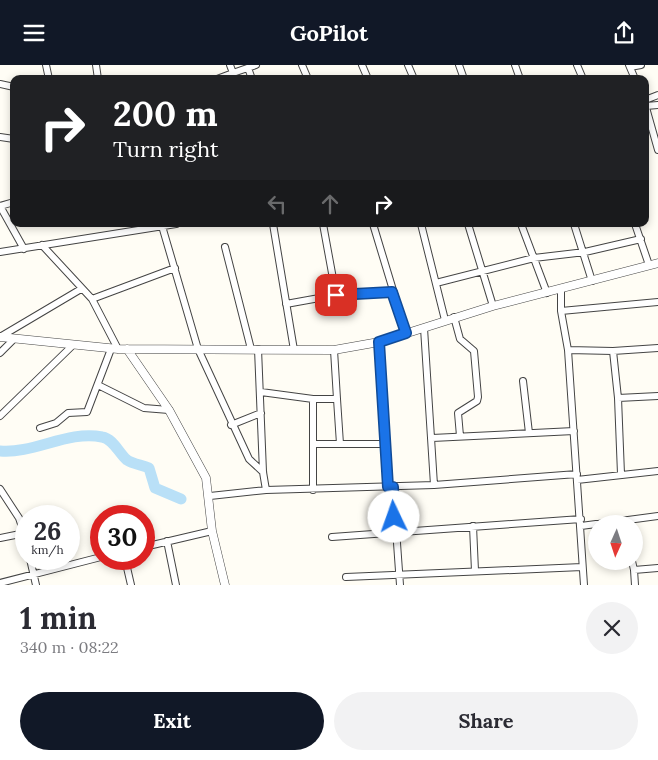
<!DOCTYPE html>
<html lang="en">
<head>
<meta charset="utf-8">
<style>
	body { margin:0; font-family:Lora,serif; background:#f2f2f3; color:#2b2b33; height:100vh; display:flex; flex-direction:column; font-size:19px; white-space:nowrap }
	* { box-sizing:border-box; margin:0 }
	p { font-size:16px; color:#7c7c81 }
	.icon { flex:none; width:28px; height:28px; fill:none; stroke:currentColor; stroke-width:2; stroke-linecap:round; stroke-linejoin:round }
	.map { position:relative; height:520px; overflow:hidden }
	.side { display:flex; flex-direction:column; background:#fff; flex:1 }
	.side>* { flex:none }
	.top-card { position:absolute; left:10px; top:10px; width:639px; height:152px; border-radius:10px; box-shadow:0 2px 8px #0003; background:#202124; color:#fff; overflow:hidden }
	.needle { width:32px; rotate:183deg }
	.fabs { position:absolute; left:588px; top:450px; display:grid; gap:10px }
	.fabs a { display:grid; place-items:center; width:55px; height:55px; border-radius:50%; background:#fff; box-shadow:0 2px 8px #0003; font-size:25px }
	.speed { position:absolute; left:15px; top:440px; display:flex; gap:10px; font-size:25px; font-weight:700; text-align:center }
	.speed>* { display:grid; place-content:center; width:65px; height:65px; border-radius:50%; background:#fff; box-shadow:0 2px 8px #0003; line-height:1 }
	.speed small { font-size:12px; font-weight:400 }
	.speed .limit { border:8px solid #d22; background:#fff; color:#111 }
	.pin { position:absolute; display:grid; place-items:center; width:42px; height:42px; color:#fff; margin:-21px; border-radius:10px; box-shadow:0 2px 8px #0006 }
	.me { position:absolute; width:55px; margin:-28px; rotate:357deg; stroke-linejoin:round; filter:drop-shadow(0 0 4px #0008) }
	.turn { display:flex; align-items:center; gap:18px; height:105px; padding:0 20px; font-size:22px }
	.turn .icon { width:65px; height:65px; stroke-width:2.5 }
	.turn b { display:block; font-size:35px; line-height:42px }
	.lanes { display:flex; align-items:center; height:48px; padding:0 20px; background:#0003; justify-content:center; gap:25px; direction:ltr }
	.lanes .off { opacity:.35 }
	.round { display:grid; place-items:center; flex:none; width:52px; height:52px; border-radius:26px; background:#f2f2f3 }
	.overview { display:flex; align-items:center; justify-content:space-between; height:85px; padding:0 20px }
	h1 { font-size:30px; font-weight:700; line-height:38px }
	.primary-button { display:flex; gap:10px; margin-top:auto; padding:10px 20px }
	.primary-button a { flex:1; height:58px; border-radius:30px; background:#111827; color:#fff; font-size:20px; font-weight:700; line-height:58px; text-align:center }
	.primary-button a+a { background:#f2f2f3; color:#2b2b33 }
	header { display:flex; justify-content:space-between; align-items:center; height:65px; padding:0 20px; background:#111827; color:#fff; font-size:22px; font-weight:700 }
	.map>svg:first-child { display:block }
	.lines { fill:none; stroke-linecap:round; stroke-linejoin:round }
	.river { stroke:#b9e0f7; stroke-width:11 }
	.minor-casing { stroke:#444; stroke-width:8 }
	.tertiary-casing { stroke:#444; stroke-width:9 }
	.minor { stroke:#fff; stroke-width:6 }
	.tertiary { stroke:#fff; stroke-width:8 }
	.route-casing { stroke:#114b97; stroke-width:12 }
	.route { stroke:#1a73e8; stroke-width:9 }
</style>
</head>
<body>
<header><svg class="icon" aria-label="menu" viewBox="0 0 24 24"><path d="M4 6h16M4 12h16M4 18h16"/></svg>GoPilot<svg class="icon" aria-label="share" viewBox="0 0 24 24"><path d="M12 15V3M7 8l5-5 5 5M5 13v7h14v-7"/></svg></header>
<div class="map">
<svg width="658" height="520" viewBox="0 0 658 520">
	<rect width="100%" height="100%" fill="#fffdf5"/>
	<g class="lines">
		<path class="river" d="M0 386C34 389 68 365 102 372 114 374 119 389 127 395 133 399 142 400 149 403L155 423 181 434"/>
		<defs>
			<path id="minor" d="M46 0 49 14
				M96 0 98 14
				M302 0 308 14
				M362 0 368 14
				M408 0 414 14
				M459 0 464 14
				M515 0 520 14
				M577 0 583 14
				M629 0 635 14
				M630 2 641 0
				M248 3 252 14
				M233 8 256 0
				M217 14 233 8 230 0
				M0 19 14 22
				M645 35 658 30
				M645 39 658 85
				M646 41 658 40
				M0 72 14 74
				M0 141 24 184
				M0 141 14 137
				M273 159 294 285
				M323 159 336 230
				M373 159 406 268
				M421 159 445 255
				M468 159 493 241
				M521 159 547 228
				M574 159 592 216
				M635 159 649 200
				M162 161 198 284 249 394 263 407
				M42 180 92 234 118 284
				M225 182 251 284
				M0 187 176 159
				M436 218 534 193 585 187 641 174
				M561 225V246L568 285 584 520
				M92 234 175 203
				M286 239 347 228 393 227
				M561 246 658 237
				M454 252 460 274 474 286 478 332 477 336 458 348 460 371
				M424 263 434 420
				M0 272 81 224
				M379 277 388 422
				M258 284 263 407 266 425
				M334 285 337 334
				M568 285 613 286 658 283
				M613 286 618 333
				M0 288 14 274
				M523 316 529 368
				M98 320 144 343 169 345
				M261 327 313 334H337L340 379H313
				M0 351 73 280
				M231 360 261 348
				M40 363 56 358 68 348 87 347 111 284
				M432 373 574 366
				M340 379H385
				M621 409 618 333 658 331
				M577 415 658 406
				M393 422 400 520
				M0 424 19 453 26 474
				M313 425V334
				M210 431 266 425 434 420 577 409
				M598 459 658 451
				M473 461 475 506
				M581 461 596 459
				M332 472 581 454
				M0 473 25 468
				M167 476 176 520
				M144 482 212 466
				M30 494 36 520
				M125 494 131 520
				M632 496 634 505
				M346 512 582 502
				M0 518 101 492
				M635 520 634 505 658 503"/>
			<path id="tertiary" d="M0 272 118 284 334 285 379 277 493 241 658 198
				M127 284 169 345 206 413 212 466 225 520"/>
		</defs>
		<use href="#minor" class="minor-casing"/>
		<use href="#tertiary" class="tertiary-casing"/>
		<use href="#minor" class="minor"/>
		<use href="#tertiary" class="tertiary"/>
	</g>
	<g class="lines">
		<defs>
			<path id="route" d="M336 230 392 227 406 268 379 277 388 422H393L394 452"/>
		</defs>
		<use href="#route" class="route-casing"/>
		<use href="#route" class="route"/>
	</g>
</svg>
<div class="fabs">
<a><svg class="needle" viewBox="-14 -14 28 28"><path d="M0-13l5 13h-10z" fill="#e53935"/><path d="M0 13l5-13h-10z" fill="#7c7c81"/></svg></a>
</div>
<div class="speed"><div>26<small>km/h</small></div><div class="limit">30</div></div>
<div class="pin" style="left:336px;top:230px;background:#d93025"><svg class="icon" aria-label="arrive" viewBox="0 0 24 24"><path d="M6 21V4h12l-3 4 3 4H6"/></svg></div>
<svg class="me" style="left:394px;top:452px" viewBox="-20 -20 40 40"><circle r="19" fill="#fff"/><path d="M0-13L10 11 0 6-10 11z" fill="#1a73e8"/></svg>
<div class="top-card">
<div class="turn"><svg class="icon" aria-label="right" viewBox="0 0 24 24"><path d="M7 20v-9h11M14 6l5 5-5 5"/></svg><div><b>200 m</b>Turn right</div></div>
<div class="lanes"><svg class="icon off" aria-label="left" viewBox="0 0 24 24"><path d="M17 20v-9H6M10 6l-5 5 5 5"/></svg><svg class="icon off" aria-label="ahead" viewBox="0 0 24 24"><path d="M12 20V5M6 11l6-6 6 6"/></svg><svg class="icon" aria-label="right" viewBox="0 0 24 24"><path d="M7 20v-9h11M14 6l5 5-5 5"/></svg></div>
</div>
</div>
<section class="side">
<div class="overview"><div><h1>1 min</h1><p>340 m · 08:22</p></div><a class="round"><svg class="icon" aria-label="close" viewBox="0 0 24 24"><path d="M6 6l12 12M18 6L6 18"/></svg></a></div>
<div class="primary-button"><a>Exit</a><a>Share</a></div>
</section>
</body>
</html>
